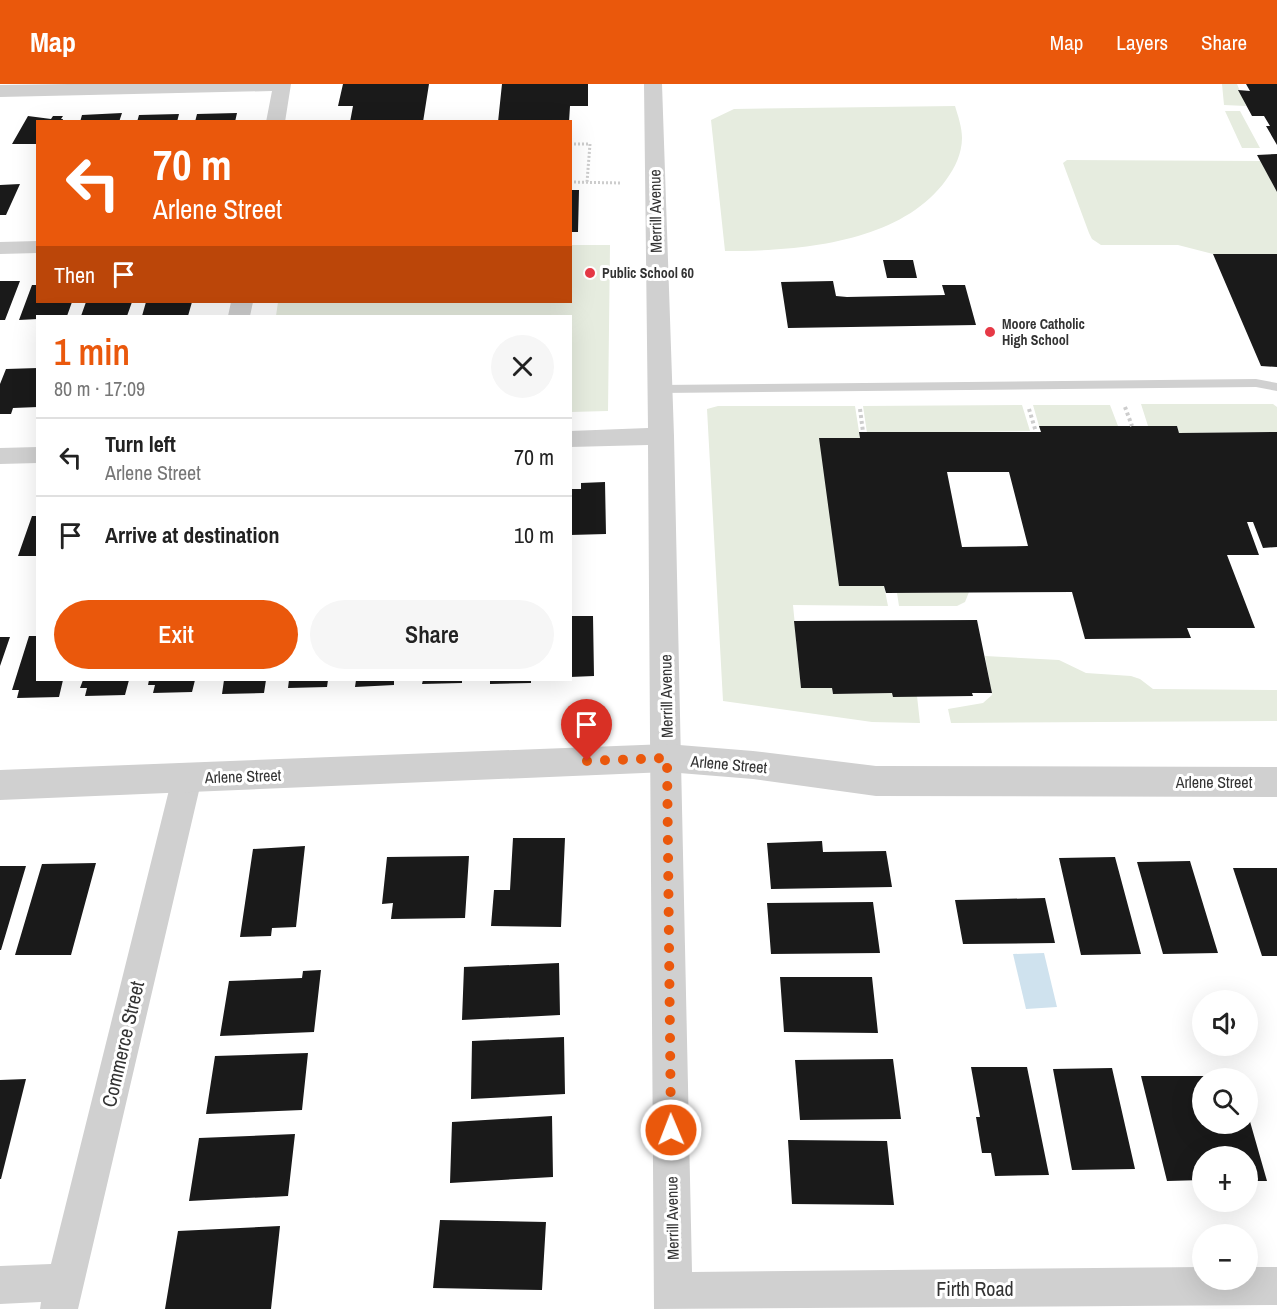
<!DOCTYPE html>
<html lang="en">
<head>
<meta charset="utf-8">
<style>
	body { margin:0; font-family:"Archivo Narrow",sans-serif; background:#f6f6f6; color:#222; height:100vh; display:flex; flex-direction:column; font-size:22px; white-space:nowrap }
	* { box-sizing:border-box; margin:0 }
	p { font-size:20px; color:#767676 }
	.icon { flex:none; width:33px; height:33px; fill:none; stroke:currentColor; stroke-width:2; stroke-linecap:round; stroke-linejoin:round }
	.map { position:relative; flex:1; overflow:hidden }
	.drawer { position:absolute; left:36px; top:231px; width:536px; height:366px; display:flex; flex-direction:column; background:#fff; border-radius:0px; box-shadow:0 6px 24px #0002 }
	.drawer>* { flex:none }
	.banner { position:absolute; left:36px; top:36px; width:536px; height:183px; border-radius:0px; box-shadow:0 6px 24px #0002; background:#ea580c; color:#fff; overflow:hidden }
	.buttons { position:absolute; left:1192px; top:906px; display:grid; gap:12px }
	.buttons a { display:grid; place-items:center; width:66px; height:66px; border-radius:50%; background:#fff; box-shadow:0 6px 24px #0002; font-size:30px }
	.pin { position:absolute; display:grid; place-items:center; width:51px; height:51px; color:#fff; margin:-62px -26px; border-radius:50% 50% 50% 0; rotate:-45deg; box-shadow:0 0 6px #0007 }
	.pin .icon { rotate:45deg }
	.me { position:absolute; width:66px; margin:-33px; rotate:359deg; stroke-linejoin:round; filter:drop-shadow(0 0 4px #0008) }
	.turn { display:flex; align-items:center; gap:21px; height:126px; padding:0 18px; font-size:27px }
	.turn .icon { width:78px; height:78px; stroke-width:2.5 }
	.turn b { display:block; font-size:42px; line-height:51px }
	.then { display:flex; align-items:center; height:57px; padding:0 18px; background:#0003; gap:12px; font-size:22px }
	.round { display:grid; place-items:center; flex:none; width:63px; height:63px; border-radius:32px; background:#f6f6f6 }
	.summary { display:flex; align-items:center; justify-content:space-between; height:102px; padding:0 18px }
	h1 { font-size:36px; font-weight:600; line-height:45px; color:#ea580c }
	.button { display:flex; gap:12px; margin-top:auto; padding:12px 18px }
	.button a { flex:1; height:69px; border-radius:36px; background:#ea580c; color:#fff; font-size:24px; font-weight:600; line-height:69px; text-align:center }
	.button a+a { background:#f6f6f6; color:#222 }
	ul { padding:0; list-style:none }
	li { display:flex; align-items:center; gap:18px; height:78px; padding:0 18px; border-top:2px solid #e0e0e0 }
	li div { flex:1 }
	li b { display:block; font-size:22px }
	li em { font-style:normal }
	header { display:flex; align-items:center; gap:36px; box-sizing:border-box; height:84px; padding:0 30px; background:#ea580c; color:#fff }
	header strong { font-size:28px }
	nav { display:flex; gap:33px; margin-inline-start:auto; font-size:21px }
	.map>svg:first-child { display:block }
	.green { fill:#e6ecdf }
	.water { fill:#cfe2ee }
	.building { fill:#1a1a1a; fill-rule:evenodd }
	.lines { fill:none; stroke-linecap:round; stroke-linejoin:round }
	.path-far1 { stroke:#cdcdcd; stroke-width:3; stroke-dasharray:2 2; stroke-linecap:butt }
	.path { stroke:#cdcdcd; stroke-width:4; stroke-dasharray:3 3; stroke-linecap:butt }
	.service { fill:#d0d0d0; fill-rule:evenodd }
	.minor { fill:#d0d0d0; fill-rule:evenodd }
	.tertiary { fill:#d0d0d0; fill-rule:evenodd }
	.route { stroke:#ea580c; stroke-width:10; stroke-dasharray:0 18 }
	.poi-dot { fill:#e63946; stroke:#fff; stroke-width:2 }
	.labels { text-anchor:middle; stroke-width:6; stroke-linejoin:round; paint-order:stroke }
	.far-poi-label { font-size:14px; font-weight:bold; fill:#333; stroke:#fff; text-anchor:start }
	.street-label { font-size:16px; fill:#333; stroke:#fff }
	.near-street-label { font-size:20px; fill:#333; stroke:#fff }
</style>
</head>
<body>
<header>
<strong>Map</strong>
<nav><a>Map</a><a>Layers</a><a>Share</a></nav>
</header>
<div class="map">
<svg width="1277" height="1225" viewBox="0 0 1277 1225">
	<rect width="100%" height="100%" fill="#fff"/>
	<path class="green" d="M1222 0H1237L1246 22 1224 21Z
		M955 22C958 32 962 43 962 54 962 69 955 84 946 96 900 160 796 167 725 167L711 36 734 25Z
		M1225 27H1240L1260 64H1242Z
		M1067 76 1261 77 1277 108V170H1213L1178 161H1101L1092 155 1089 149 1063 79Z
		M570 161H610L608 327 570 328V232H276L278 218H570Z
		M1141 320H1273L1277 323V348L1179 349 1177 342H1148Z
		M1022 321 1030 347 867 349 863 322Z
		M1033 321H1110L1118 342H1039Z
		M718 322H855L860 354H819L884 502 888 522 793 521 801 604H832L833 610 892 609 917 612 920 639 872 638 723 617 707 325Z
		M969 508 965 518 957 522H899L897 509Z
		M985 572 1059 576 1086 589 1131 592 1140 595 1153 605 1277 606V637L951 639 948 625 983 619 992 611Z"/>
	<path class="water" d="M1044 869 1057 923 1026 925 1013 870Z"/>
	<path class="building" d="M343 0H429L423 38H350L353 22H338Z
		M502 0H588V22H570L569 38H498Z
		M1246 0H1277V61L1266 42H1270L1264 32H1252L1238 6 1250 7Z
		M122 29 119 38H80L82 31Z
		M237 29 235 38H195L197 30Z
		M179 30 177 38H137L139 31Z
		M28 32 51 35 53 32H63L61 35H63L62 38H38V60H12Z
		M1277 70V108L1257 71Z
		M20 100 6 131H0V101Z
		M570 106H579L578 148H570Z
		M1213 170H1277V283L1261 282Z
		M883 176H913L917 194H887Z
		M0 197H20L5 236H0Z
		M833 197 836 212 847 213 945 211 942 201H965L976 241 788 244 781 198Z
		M32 201H38V218H72L67 232H38V235L19 236Z
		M86 218H132L127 232H81Z
		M146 218H192L188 232H142Z
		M38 284V323L13 324 11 330H0V300L6 285Z
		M1039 342H1177L1179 349 1277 348V463L1263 464 1253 438H1247L1259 471H1227L1255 544H1187L1191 554 1085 555 1072 508 886 509 884 502H839L819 354H860L859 348H1041ZM947 388H1009L1028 462 962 463Z
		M605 398 606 450 570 451V405H581V399Z
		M32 432H38V472H18Z
		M570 532H593L594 592 570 593Z
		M977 536 992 609H972L973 612 893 613 892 609 833 610 832 604H801L794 537Z
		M29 552H38V596H63L59 613 17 614 19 606H12Z
		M0 553H10L0 582Z
		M83 596H129L125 611 85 612 87 604H80Z
		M149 596H195L192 608 153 609 155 601H148Z
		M224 596H266L264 609 222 610Z
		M289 596H328L327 603 288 604Z
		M356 596H394V601L355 603Z
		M423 596H462V599L422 600Z
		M490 596H531V599L490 600Z
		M513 754H565L561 843 491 842 494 806H510Z
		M822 757 823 768 886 767 892 803 771 805 767 759Z
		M305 762 296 843 272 844 271 852 240 853 253 765Z
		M469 772 465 834 391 835 393 819 382 820 387 773Z
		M1115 773 1141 870 1081 871 1059 774Z
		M1190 777 1218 869 1163 870 1137 778Z
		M96 779 71 871H15L42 780Z
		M0 782H26L1 866H0Z
		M1233 784H1277V872H1262Z
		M1045 814 1055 859 963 860 955 816Z
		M873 818 880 869 771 870 767 819Z
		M559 879 560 931 462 936 464 883Z
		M321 886 314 948 220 952 229 897 302 894 303 887Z
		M780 893H872L878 949 784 948Z
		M564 953 565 1010 471 1015 472 957Z
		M308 969 302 1026 206 1030 215 972Z
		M893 975 901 1035 800 1036 795 976Z
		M971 983H1027L1049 1091 995 1092 991 1069H982L976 1033H980Z
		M1112 984 1135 1085 1072 1086 1053 985Z
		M1141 992H1236L1237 994H1203V1040H1248L1249 1034 1267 1097H1248V1072H1203V1096L1167 1097Z
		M26 995 1 1095H0V996Z
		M552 1032 553 1093 450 1099 452 1038Z
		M295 1050 288 1112 189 1117 199 1054Z
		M788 1056 887 1057 894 1121 792 1120Z
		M440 1136 546 1138 542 1206 433 1204Z
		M280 1142 271 1225H165L178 1147Z"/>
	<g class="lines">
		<path class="path-far1" d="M570 60H590L587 98
			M570 98 621 99"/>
		<path class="path" d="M1125 323 1132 342
			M860 325 863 348
			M1029 325 1036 348"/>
		<path class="service" d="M1256 295 1277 299V307L1256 303 660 309 654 305 660 301Z"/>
		<path class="minor" d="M69 0H291L285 38H266L272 7 0 13V1Z
			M644 0H662L674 352 692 1188 1203 1183V1196H1248V1183H1277V1221L654 1225 648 361 570 363V347L648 344Z
			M38 157V169L0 170V158Z
			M231 218H253L250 232H228Z
			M38 363V379L0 380V364Z
			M187 682 198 685 202 694 78 1225H40L41 1218 0 1220V1182L51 1180 172 694 176 685Z"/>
		<path class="tertiary" d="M667 660 753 667 876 682 1277 683V713L876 712 753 695 667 688 0 716V686Z"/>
	</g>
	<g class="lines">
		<path class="route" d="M587 677 667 674 671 1046"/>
	</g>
	<g class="poi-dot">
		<circle cx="590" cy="189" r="6"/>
		<circle cx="990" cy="248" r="6"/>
	</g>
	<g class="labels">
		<g class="far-poi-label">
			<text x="602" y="194">Public School 60</text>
			<text x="1002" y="245">Moore Catholic<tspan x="1002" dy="16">High School</tspan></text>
		</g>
		<g class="street-label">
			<text transform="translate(655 127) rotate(-91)" y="6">Merrill Avenue</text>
			<text transform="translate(666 612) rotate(-91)" y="6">Merrill Avenue</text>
			<text transform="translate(729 680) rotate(5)" y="6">Arlene Street</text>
			<text transform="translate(243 692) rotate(-2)" y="6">Arlene Street</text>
			<text x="1214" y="704">Arlene Street</text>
			<text transform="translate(672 1134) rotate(-91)" y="6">Merrill Avenue</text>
		</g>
		<g class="near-street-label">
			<text transform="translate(123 960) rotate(-77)" y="7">Commerce Street</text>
			<text x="975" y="1212">Firth Road</text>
		</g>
	</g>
</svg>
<div class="buttons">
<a><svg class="icon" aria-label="sound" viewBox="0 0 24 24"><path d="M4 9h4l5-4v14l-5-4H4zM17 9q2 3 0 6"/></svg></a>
<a><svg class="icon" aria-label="search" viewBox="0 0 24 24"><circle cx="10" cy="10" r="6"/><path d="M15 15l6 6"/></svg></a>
<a>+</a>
<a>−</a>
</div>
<div class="pin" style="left:587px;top:677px;background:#d93025"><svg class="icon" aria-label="arrive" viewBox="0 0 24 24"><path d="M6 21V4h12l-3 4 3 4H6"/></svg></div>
<svg class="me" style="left:671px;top:1046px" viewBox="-20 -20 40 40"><circle r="17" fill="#ea580c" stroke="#fff" stroke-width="3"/><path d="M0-11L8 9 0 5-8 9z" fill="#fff"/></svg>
<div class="banner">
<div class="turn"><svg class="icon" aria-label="left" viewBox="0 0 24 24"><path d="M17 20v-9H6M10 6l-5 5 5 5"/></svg><div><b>70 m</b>Arlene Street</div></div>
<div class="then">Then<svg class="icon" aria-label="arrive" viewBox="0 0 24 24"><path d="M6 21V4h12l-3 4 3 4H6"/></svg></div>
</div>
<section class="drawer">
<div class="summary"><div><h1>1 min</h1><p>80 m · 17:09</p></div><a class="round"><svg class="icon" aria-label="close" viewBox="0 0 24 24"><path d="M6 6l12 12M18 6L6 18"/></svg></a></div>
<ul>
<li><svg class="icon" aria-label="left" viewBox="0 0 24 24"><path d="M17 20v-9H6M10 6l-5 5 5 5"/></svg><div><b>Turn left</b><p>Arlene Street</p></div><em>70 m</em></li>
<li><svg class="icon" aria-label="arrive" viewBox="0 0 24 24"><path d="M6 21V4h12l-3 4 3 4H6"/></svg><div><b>Arrive at destination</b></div><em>10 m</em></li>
</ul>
<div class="button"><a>Exit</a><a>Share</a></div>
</section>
</div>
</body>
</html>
